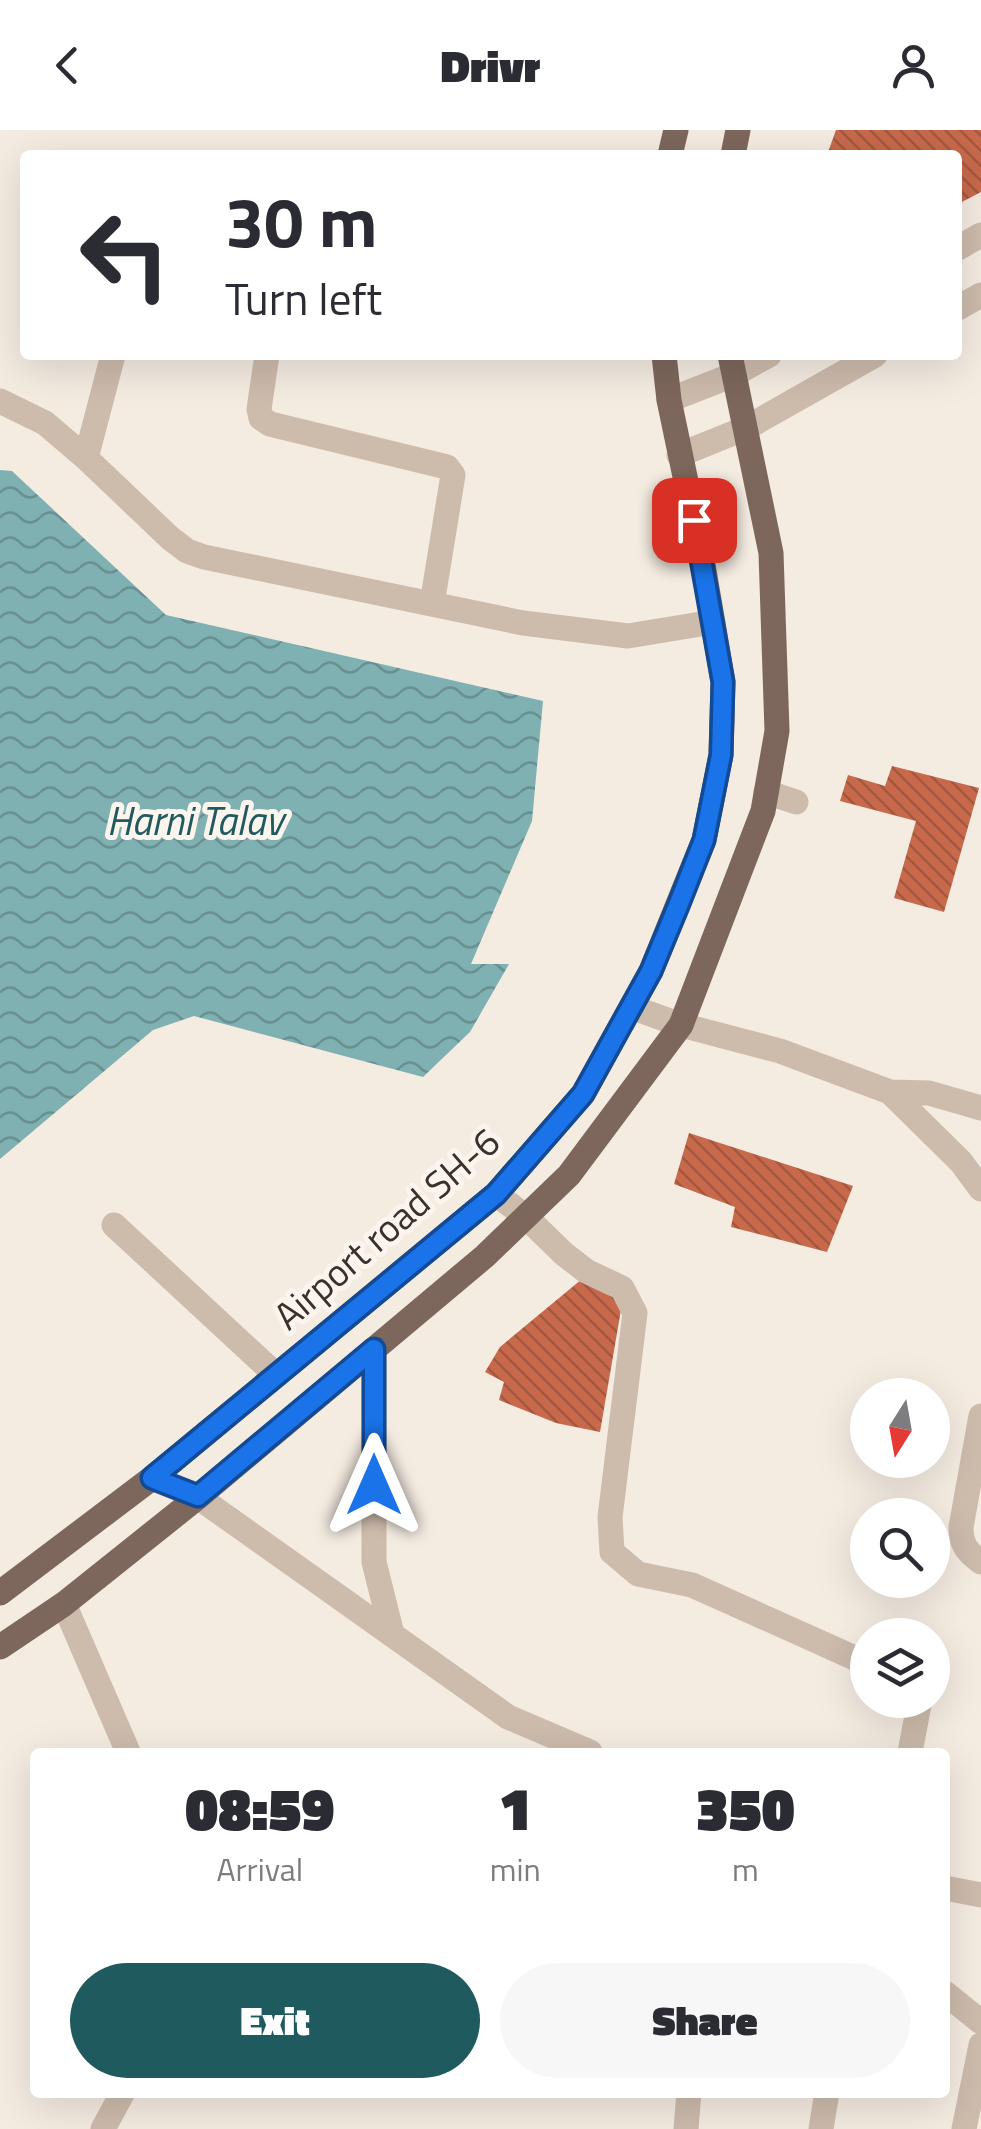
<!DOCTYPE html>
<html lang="en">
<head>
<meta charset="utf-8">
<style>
	body { margin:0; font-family:"Titillium Web",sans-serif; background:#f7f7f7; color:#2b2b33; height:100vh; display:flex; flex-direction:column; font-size:38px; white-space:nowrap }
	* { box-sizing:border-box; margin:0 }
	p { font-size:32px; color:#7c7c81 }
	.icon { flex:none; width:55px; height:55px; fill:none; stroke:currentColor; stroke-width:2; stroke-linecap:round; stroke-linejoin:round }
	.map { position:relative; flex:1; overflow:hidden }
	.sheet { position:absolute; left:30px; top:1618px; width:920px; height:350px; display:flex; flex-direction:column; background:#fff; border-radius:10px; box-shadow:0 10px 40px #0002 }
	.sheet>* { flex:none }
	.top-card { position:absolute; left:20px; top:20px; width:942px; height:210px; border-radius:10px; box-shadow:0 10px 40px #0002; background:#fff; color:#2b2b33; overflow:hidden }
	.needle { width:65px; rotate:191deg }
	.buttons { position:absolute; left:850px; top:1248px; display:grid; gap:20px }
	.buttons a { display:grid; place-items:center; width:100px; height:100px; border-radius:50%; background:#fff; box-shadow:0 10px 40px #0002; font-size:50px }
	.pin { position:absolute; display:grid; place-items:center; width:85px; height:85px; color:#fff; margin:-42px; border-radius:20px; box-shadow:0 5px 15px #0006 }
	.me { position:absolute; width:110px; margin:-55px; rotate:0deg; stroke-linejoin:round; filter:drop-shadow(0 0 8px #0008) }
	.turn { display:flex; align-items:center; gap:35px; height:210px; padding:0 40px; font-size:45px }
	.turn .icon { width:130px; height:130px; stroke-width:2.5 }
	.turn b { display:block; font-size:70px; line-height:85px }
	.eta { display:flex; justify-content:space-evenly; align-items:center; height:170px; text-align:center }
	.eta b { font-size:60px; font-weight:800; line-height:70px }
	.action { display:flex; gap:20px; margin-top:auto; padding:20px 40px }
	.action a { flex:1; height:115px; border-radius:60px; background:#1f5a5e; color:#fff; font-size:40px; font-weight:800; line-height:115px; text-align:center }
	.action a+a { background:#f7f7f7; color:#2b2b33 }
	header { display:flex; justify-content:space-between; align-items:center; height:130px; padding:0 40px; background:#fff; font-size:45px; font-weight:800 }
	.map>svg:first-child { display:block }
	.water { fill:url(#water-waves) }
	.building { fill:url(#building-back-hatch) }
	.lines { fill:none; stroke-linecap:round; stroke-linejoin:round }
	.minor { stroke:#cdbbac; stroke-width:25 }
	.major { stroke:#7d675c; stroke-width:25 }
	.route-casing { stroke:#114b97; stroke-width:25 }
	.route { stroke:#1a73e8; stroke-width:18 }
	.labels { text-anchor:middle; stroke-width:10; stroke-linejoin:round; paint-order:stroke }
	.street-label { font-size:38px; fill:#3b302b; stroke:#fbf5ee }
	.water-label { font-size:40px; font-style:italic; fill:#1f5a5e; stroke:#fbf5ee }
</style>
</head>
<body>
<header><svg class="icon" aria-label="back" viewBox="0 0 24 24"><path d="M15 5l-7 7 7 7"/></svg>Drivr<svg class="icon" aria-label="person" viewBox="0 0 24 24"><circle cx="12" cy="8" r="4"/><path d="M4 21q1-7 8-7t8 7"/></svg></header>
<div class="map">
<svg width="981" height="1999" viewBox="0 0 981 1999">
	<defs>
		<pattern id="water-waves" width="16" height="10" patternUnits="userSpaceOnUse" patternTransform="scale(2.5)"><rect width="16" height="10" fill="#7fb0b2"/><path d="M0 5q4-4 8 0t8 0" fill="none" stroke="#699091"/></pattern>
		<pattern id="building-back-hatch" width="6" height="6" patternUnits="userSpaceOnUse" patternTransform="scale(2.5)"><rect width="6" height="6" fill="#c8694b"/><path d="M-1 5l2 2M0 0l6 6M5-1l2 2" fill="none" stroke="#a4573f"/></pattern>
	</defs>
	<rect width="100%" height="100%" fill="#f4ebe1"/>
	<path class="water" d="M0 340 12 341 166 485 543 571 532 691 471 834H509L470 902 423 947 194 886 153 900 0 1029Z"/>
	<path class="building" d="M836 0H981V62L958 74V25H827Z
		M892 636 979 658 944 782 894 768 916 691 840 671 848 645 885 656Z
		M689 1003 853 1056 827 1122 731 1097 735 1077 674 1054Z
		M582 1149 608 1157 622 1174 600 1302 556 1293 499 1270 504 1252 485 1242 500 1217Z"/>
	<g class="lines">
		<path class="minor" d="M958 118 981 105
			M958 178 981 165
			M267 225 259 279 261 288 270 294 447 337 453 345 432 474
			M669 270 733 245 769 225
			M0 271 45 293 86 328 170 408 187 421 204 427 523 493 628 506 713 492
			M679 325 746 298 875 225
			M86 328 113 225
			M766 662 796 672
			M631 877 681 895 780 921 890 962 961 1032 981 1059
			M890 962 929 963 981 978
			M496 1064 526 1087 564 1124 586 1141 622 1158 635 1183 610 1387 612 1422 638 1444 692 1455 868 1534
			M114 1095 276 1245
			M374 1219V1432L392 1504
			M981 1286 961 1397C961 1415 967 1422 981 1432
			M152 1348 198 1367 508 1587 590 1622
			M64 1474 128 1622
			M910 1622 920 1570
			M945 1758 981 1765
			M945 1863 981 1892
			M103 1999 123 1962
			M686 1999 689 1962
			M821 1999 827 1962
			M964 1999 981 1915"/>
		<path class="major" d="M670 25 676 0
			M733 25 738 0
			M0 1463 152 1348 496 1064 583 964 651 841 704 710 721 625 723 552 701 423 669 270 664 225
			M0 1517 64 1474 198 1367 485 1126 569 1045 681 895 763 681 777 601 771 423 730 225"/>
	</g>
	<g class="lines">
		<defs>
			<path id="route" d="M374 1355V1219L198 1366 152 1348 496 1064 583 964 651 841 678 776 704 710 721 625 723 552 694 390"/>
		</defs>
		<use href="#route" class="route-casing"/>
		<use href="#route" class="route"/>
	</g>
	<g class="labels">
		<g class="street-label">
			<text transform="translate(387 1099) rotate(-41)" y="13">Airport road SH-6</text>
		</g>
		<g class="water-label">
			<text x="195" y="705">Harni Talav</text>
		</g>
	</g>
</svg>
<div class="buttons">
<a><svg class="needle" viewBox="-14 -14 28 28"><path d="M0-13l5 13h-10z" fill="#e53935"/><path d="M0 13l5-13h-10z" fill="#7c7c81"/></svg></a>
<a><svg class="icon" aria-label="search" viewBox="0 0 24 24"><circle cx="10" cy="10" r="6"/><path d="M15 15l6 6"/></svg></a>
<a><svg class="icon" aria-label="layers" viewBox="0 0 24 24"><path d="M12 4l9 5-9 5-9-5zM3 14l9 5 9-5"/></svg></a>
</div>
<div class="pin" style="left:694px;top:390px;background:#d93025"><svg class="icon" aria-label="arrive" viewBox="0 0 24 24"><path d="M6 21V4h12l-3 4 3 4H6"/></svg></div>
<svg class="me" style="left:374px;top:1355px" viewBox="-20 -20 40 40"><path d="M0-17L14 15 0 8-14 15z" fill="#1a73e8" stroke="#fff" stroke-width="4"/></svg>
<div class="top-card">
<div class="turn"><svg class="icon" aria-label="left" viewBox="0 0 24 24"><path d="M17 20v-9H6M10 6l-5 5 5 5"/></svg><div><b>30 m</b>Turn left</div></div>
</div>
<section class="sheet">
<div class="eta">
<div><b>08:59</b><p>Arrival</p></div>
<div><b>1</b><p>min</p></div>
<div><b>350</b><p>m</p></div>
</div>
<div class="action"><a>Exit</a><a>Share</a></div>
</section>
</div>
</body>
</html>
